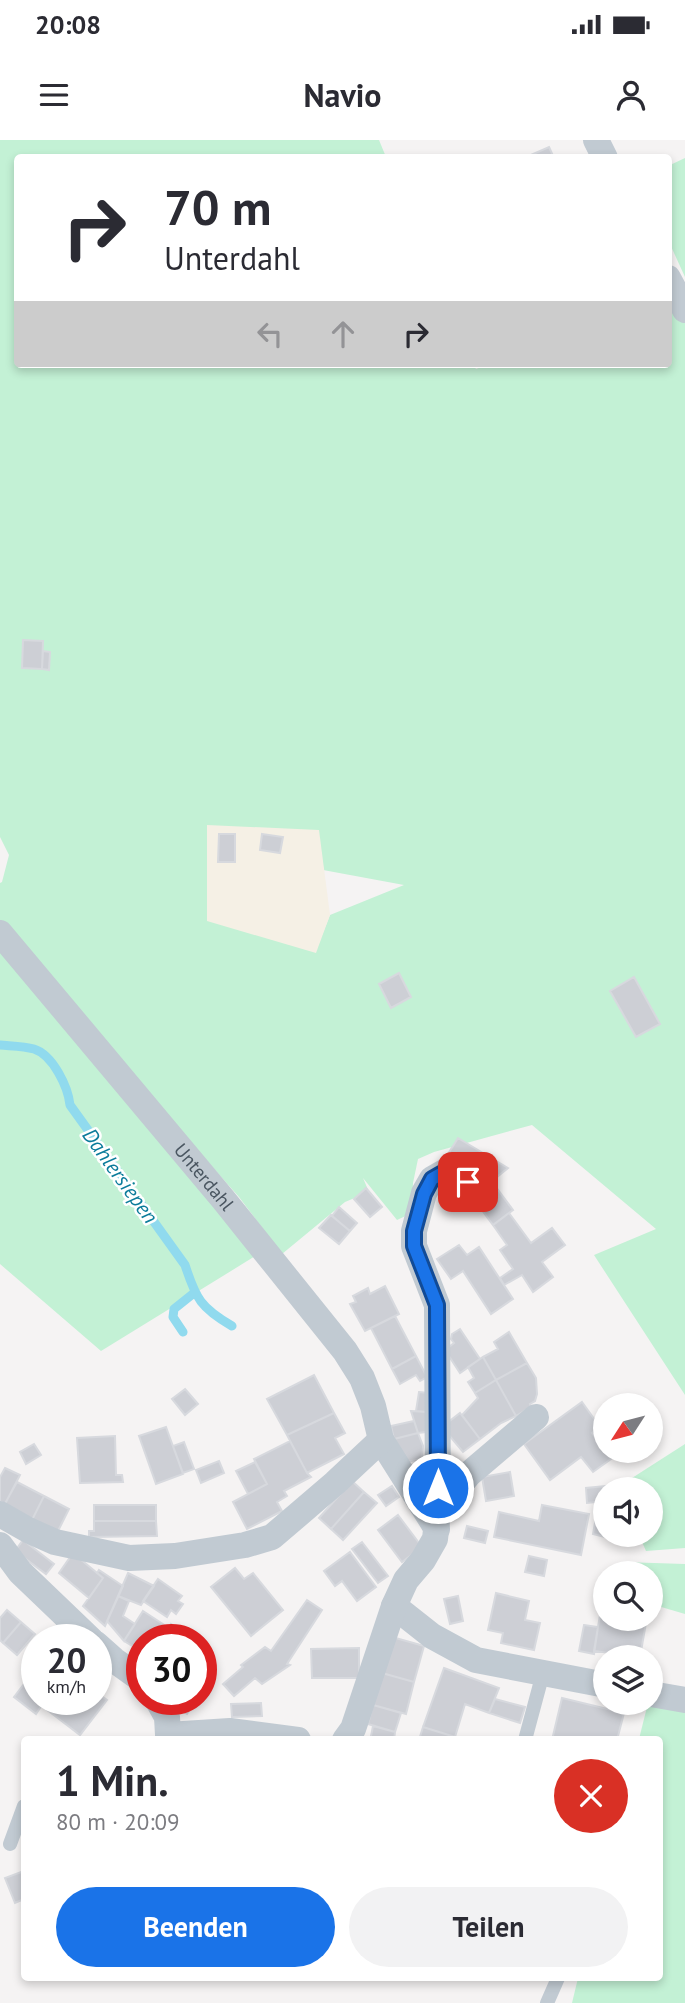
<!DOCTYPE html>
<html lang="de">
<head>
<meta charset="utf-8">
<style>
	body { margin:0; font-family:"PT Sans",sans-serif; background:#f2f2f3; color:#2b2b33; height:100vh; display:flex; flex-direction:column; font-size:26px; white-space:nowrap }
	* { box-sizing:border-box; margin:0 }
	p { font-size:23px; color:#7c7c81 }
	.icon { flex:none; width:38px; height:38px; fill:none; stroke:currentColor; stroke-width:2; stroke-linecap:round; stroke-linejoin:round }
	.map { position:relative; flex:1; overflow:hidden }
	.panel { position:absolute; left:21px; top:1596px; width:642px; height:245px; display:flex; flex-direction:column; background:#fff; border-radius:7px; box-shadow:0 4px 10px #0003 }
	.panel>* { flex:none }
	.banner { position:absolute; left:14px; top:14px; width:658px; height:214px; border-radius:7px; box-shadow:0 4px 10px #0003; background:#fff; color:#2b2b33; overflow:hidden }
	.needle { width:46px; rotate:234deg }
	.buttons { position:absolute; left:593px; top:1253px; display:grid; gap:14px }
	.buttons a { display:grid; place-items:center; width:70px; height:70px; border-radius:50%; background:#fff; box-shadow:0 4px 10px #0003; font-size:35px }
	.speed { position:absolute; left:21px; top:1484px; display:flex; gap:14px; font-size:35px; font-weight:700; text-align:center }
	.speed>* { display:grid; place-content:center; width:91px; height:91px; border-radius:50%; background:#fff; box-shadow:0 4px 10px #0003; line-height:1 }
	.speed small { font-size:18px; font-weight:400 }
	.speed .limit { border:10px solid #d22; background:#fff; color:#111 }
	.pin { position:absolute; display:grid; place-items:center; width:60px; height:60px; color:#fff; margin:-30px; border-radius:14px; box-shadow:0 4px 10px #0006 }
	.me { position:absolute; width:77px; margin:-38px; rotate:0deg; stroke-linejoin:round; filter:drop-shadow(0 0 5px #0008) }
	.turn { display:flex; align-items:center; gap:24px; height:147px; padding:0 35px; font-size:32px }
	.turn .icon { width:91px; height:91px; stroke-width:2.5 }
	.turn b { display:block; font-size:49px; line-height:60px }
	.lanes { display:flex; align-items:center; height:66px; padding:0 35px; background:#0003; justify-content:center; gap:35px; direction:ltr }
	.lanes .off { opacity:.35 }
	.round { display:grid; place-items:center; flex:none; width:74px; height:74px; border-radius:37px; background:#f2f2f3 }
	.headline { display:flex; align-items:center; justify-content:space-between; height:119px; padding:0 35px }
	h1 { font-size:42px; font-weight:700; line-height:52px }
	.button { display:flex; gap:14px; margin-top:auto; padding:14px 35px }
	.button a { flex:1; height:80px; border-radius:42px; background:#1a73e8; color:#fff; font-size:28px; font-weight:700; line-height:80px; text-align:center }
	.button a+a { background:#f2f2f3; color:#2b2b33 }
	.status { display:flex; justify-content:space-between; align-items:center; height:49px; padding:0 35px; background:#fff; direction:ltr }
	.status svg { height:19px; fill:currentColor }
	header { display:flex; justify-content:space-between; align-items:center; height:91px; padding:0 35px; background:#fff; font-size:32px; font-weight:700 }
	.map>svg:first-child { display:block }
	.green { fill:#c3f1d5; fill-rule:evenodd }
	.sand { fill:#f5f0e5 }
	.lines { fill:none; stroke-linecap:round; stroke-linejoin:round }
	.stream { stroke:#90daee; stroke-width:9 }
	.building { fill:#cdcfd5; stroke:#d7d9de; stroke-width:2 }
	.lane { stroke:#c1cad2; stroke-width:14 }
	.street { stroke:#c1cad2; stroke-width:26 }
	.route-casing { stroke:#114b97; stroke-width:18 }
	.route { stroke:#1a73e8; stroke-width:12 }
	.labels { text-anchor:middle; stroke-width:5; stroke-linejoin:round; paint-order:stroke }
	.street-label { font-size:19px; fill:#4a5661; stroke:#fff }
	.water-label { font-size:21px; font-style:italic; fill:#0c7c9b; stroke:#fff }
</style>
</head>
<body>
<div class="status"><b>20:08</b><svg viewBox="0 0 49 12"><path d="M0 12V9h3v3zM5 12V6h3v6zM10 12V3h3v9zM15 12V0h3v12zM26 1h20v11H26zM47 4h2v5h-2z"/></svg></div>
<header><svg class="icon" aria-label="menu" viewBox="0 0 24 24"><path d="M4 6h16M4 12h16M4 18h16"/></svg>Navio<svg class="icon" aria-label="person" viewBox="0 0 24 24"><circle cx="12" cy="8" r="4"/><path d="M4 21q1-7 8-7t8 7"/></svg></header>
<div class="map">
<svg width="685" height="1863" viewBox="0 0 685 1863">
	<rect width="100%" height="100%" fill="#f5f3f3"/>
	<path class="green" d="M0 0H379L386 17 18 18V224H473L476 229 489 224H668L669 159 685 153V1255L594 1115 656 1089 532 985 434 1012 418 1019 413 1043 412 1073 397 1080 363 1038 369 1052 345 1062 282 1114 239 1057 168 977 257 1115 101 1211 0 1124V743L2 742 9 715 0 697ZM318 690 323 730 404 745 330 775 315 813Z
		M685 18V137L669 102 668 26Z
		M685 1304V1408L646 1411 639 1395H651V1349H625L632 1338Z
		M623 1422 685 1424V1474L651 1464V1433H621Z
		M648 1563 685 1567V1863H572L578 1838H660V1600L639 1599Z"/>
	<path class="sand" d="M207 685 319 690 330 775 316 813 207 781Z"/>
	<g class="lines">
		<path class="stream" d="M0 905C11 906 24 906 34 909 53 915 68 947 70 965L185 1125C196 1159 201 1168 232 1186
			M183 1192 173 1177 174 1169 194 1153"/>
	</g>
	<path class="building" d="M549 7 554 18H524Z
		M23 500 43 501 42 529 22 528Z
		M43 511 50 512 49 530 42 529Z
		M219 694H235V722H218Z
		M262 694 283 697 280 713 260 710Z
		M399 833 411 857 391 868 379 844Z
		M634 837 660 884 636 897 610 851Z
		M458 998 508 1028 492 1041 448 1014Z
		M490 1039 513 1070 493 1085 470 1054Z
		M366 1048 382 1067 370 1077 354 1059Z
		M339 1067 357 1083 350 1091 332 1076Z
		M509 1073 531 1103 552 1088 565 1105 542 1122 553 1137 533 1152 522 1135 504 1145 500 1138 513 1129 500 1110 507 1105 493 1085Z
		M331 1075 350 1091 339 1104 319 1088Z
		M459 1105 467 1115 479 1107 513 1159 491 1174 463 1131 451 1139 437 1119Z
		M385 1146 399 1174 365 1191 350 1164 356 1162 353 1156 368 1148 370 1154Z
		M395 1176 416 1216 392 1229 371 1188Z
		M460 1189 480 1219 460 1233 445 1210 454 1203 451 1199 452 1194Z
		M509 1192 527 1223 496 1240 483 1217 498 1209 494 1202Z
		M416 1216 427 1237 420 1241 416 1235 400 1244 392 1229Z
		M483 1217 496 1240 475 1253 468 1242 474 1238 468 1227Z
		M527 1223 536 1238 537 1254 535 1261 530 1264 531 1267 516 1276 496 1240Z
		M314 1235 334 1273 287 1295 267 1259Z
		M496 1240 516 1276 501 1283 480 1299 462 1275 478 1258 475 1253Z
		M185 1249 198 1264 185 1275 172 1259Z
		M419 1252 428 1253 427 1272 416 1271Z
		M582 1262 600 1287 592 1293 611 1319 593 1332 581 1317 550 1340 524 1304Z
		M411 1271 427 1272 426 1292 418 1293Z
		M334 1273 345 1293 335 1298 344 1314 307 1333 287 1295Z
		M460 1273 480 1299 463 1312 442 1287Z
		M414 1281 418 1293 394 1299 391 1286Z
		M166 1287 183 1334 156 1344 139 1296Z
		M418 1293 423 1306 422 1319 400 1323 394 1299Z
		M115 1296 116 1335H122L123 1342 80 1343 77 1298Z
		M290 1301 307 1333 311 1337 284 1351 287 1356 277 1362 282 1371 247 1389 233 1362 267 1344 254 1319Z
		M184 1302 194 1329 183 1333 173 1306Z
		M34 1304 41 1315 26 1324 20 1312Z
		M219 1321 224 1333 201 1343 196 1330Z
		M255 1322 267 1344 248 1354 236 1331Z
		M5 1328 20 1335 5 1364 0 1361V1337Z
		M510 1332 514 1356 486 1361 482 1337Z
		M352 1341 364 1352 331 1389 319 1378Z
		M17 1342 44 1356 31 1382 3 1367Z
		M616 1345 617 1349H606V1361L587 1363 586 1348Z
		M392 1346 399 1357 386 1366 378 1355Z
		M364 1352 377 1363 343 1400 331 1389Z
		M44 1356 69 1369 56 1395 31 1382Z
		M94 1365H156V1381H94Z
		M542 1365 589 1374 581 1415 494 1397 499 1372 539 1381Z
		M398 1375 422 1407 402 1422 378 1390Z
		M596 1377 606 1379V1395H610L609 1398 593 1394Z
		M94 1381H156L157 1396 89 1397V1391H94Z
		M467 1386 488 1391 485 1403 464 1398Z
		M23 1400 54 1424 46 1434 15 1411Z
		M362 1402 388 1436 378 1443 352 1409Z
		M350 1412 376 1447 357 1461 342 1441 335 1446 324 1431Z
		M73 1413 103 1438 89 1458 59 1433Z
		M529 1416 547 1420 544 1436 525 1432Z
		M235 1428 244 1439 253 1433 283 1470 251 1496 211 1447Z
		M99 1430 123 1446 105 1486 83 1466 103 1438 97 1433Z
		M128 1433 154 1446 141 1465 118 1456Z
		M158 1439 182 1456 178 1461 183 1464 176 1474 171 1470 167 1477 143 1461Z
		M496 1453 529 1461 525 1480 540 1483 534 1510 501 1503 503 1493 488 1490Z
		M118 1456 129 1461 123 1476 135 1484 124 1501 107 1481Z
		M458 1456 463 1481 450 1484 444 1459Z
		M307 1460 322 1470 287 1524 290 1525 262 1544 255 1538 234 1556 223 1544 243 1527 241 1525 265 1507 271 1511Z
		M7 1470 21 1482 3 1503 0 1500V1478Z
		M143 1471 169 1488 162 1500H142V1512L124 1501Z
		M600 1475 606 1476V1479H624L646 1483 640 1517 594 1511Z
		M21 1482 35 1494 17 1515 3 1503Z
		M171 1484 197 1500H162Z
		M584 1485 598 1487 594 1514 579 1511Z
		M392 1497 424 1506 414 1542 382 1533Z
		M359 1508V1538H312L311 1509Z
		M37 1527V1559H46L36 1574 14 1557Z
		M444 1528 499 1548 489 1573 465 1564 455 1597 423 1587Z
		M382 1533 414 1542 406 1574 373 1565Z
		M96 1552 107 1560 80 1595 42 1566 46 1559H96Z
		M562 1558 624 1573 617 1600H552Z
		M182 1559H196L187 1574 177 1568Z
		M495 1559 525 1567 520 1583 489 1573Z
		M261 1563 262 1576 232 1577 231 1564Z
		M373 1565 401 1573 395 1592 368 1584Z
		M373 1586 395 1592 394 1600H377L371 1596Z
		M423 1587 455 1597 454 1600H419Z
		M24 1731V1759L15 1763 5 1738Z"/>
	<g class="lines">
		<path class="lane" d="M525 1600 543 1533
			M10 1704 24 1666
			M547 1863 558 1838"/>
		<g class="street">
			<path d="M596 0 605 18"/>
			<path d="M668 138 685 170"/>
			<path id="s1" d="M0 793 223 1059 345 1211 362 1238 373 1266 381 1300 437 1389"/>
			<path d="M438 1372 437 1165 414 1106V1091L424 1053 432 1039 446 1031 468 1042"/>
			<path d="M0 1374 28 1390 55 1402 129 1418 175 1416 245 1405 272 1397 335 1343 381 1300"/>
			<path d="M0 1405 20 1432 91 1500"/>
			<path d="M394 1466 432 1496 476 1520 606 1545"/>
			<path d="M96 1504 114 1520 142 1540"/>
			<path d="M651 1554 685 1560"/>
			<path d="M157 1559 167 1577 168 1595 230 1591 298 1600"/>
			<path d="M345 1600 353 1589 394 1466 406 1440 423 1420 435 1399 438 1372 469 1334 536 1277"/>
		</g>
	</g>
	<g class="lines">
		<defs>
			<path id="route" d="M438 1348 437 1165 414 1106V1091L424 1054 432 1039 446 1031 468 1042"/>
		</defs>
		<use href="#route" class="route-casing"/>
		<use href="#route" class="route"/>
	</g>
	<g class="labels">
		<g class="street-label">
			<text dy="7" stroke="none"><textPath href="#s1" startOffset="318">Unterdahl</textPath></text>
		</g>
		<g class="water-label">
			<text transform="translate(120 1036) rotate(54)" y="7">Dahlersiepen</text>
		</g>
	</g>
</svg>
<div class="buttons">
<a><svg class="needle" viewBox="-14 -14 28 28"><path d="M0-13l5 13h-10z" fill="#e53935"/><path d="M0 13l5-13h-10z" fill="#7c7c81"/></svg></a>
<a><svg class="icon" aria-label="sound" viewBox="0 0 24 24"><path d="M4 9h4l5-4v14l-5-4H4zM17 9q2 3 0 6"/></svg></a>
<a><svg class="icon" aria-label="search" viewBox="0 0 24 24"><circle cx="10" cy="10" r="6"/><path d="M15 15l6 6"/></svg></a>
<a><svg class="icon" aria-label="layers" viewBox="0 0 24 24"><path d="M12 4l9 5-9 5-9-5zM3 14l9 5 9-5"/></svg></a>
</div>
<div class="speed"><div>20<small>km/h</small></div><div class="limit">30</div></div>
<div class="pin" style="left:468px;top:1042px;background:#d93025"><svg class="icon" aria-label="arrive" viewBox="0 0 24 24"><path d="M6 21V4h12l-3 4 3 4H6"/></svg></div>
<svg class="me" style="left:438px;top:1348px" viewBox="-20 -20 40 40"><circle r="17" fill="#1a73e8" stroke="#fff" stroke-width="3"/><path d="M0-11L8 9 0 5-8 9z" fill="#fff"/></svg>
<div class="banner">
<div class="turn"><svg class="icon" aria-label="right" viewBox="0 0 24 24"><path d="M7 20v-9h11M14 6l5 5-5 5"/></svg><div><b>70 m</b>Unterdahl</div></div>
<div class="lanes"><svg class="icon off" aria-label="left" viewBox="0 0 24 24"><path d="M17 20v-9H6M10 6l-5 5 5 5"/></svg><svg class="icon off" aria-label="ahead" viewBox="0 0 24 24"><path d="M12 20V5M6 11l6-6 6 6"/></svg><svg class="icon" aria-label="right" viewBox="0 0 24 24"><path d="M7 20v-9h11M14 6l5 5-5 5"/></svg></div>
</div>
<section class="panel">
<div class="headline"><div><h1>1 Min.</h1><p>80 m · 20:09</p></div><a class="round" style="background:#d93025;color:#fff"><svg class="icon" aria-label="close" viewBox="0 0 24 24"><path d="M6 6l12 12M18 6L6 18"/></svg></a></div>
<div class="button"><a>Beenden</a><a>Teilen</a></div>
</section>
</div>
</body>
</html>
